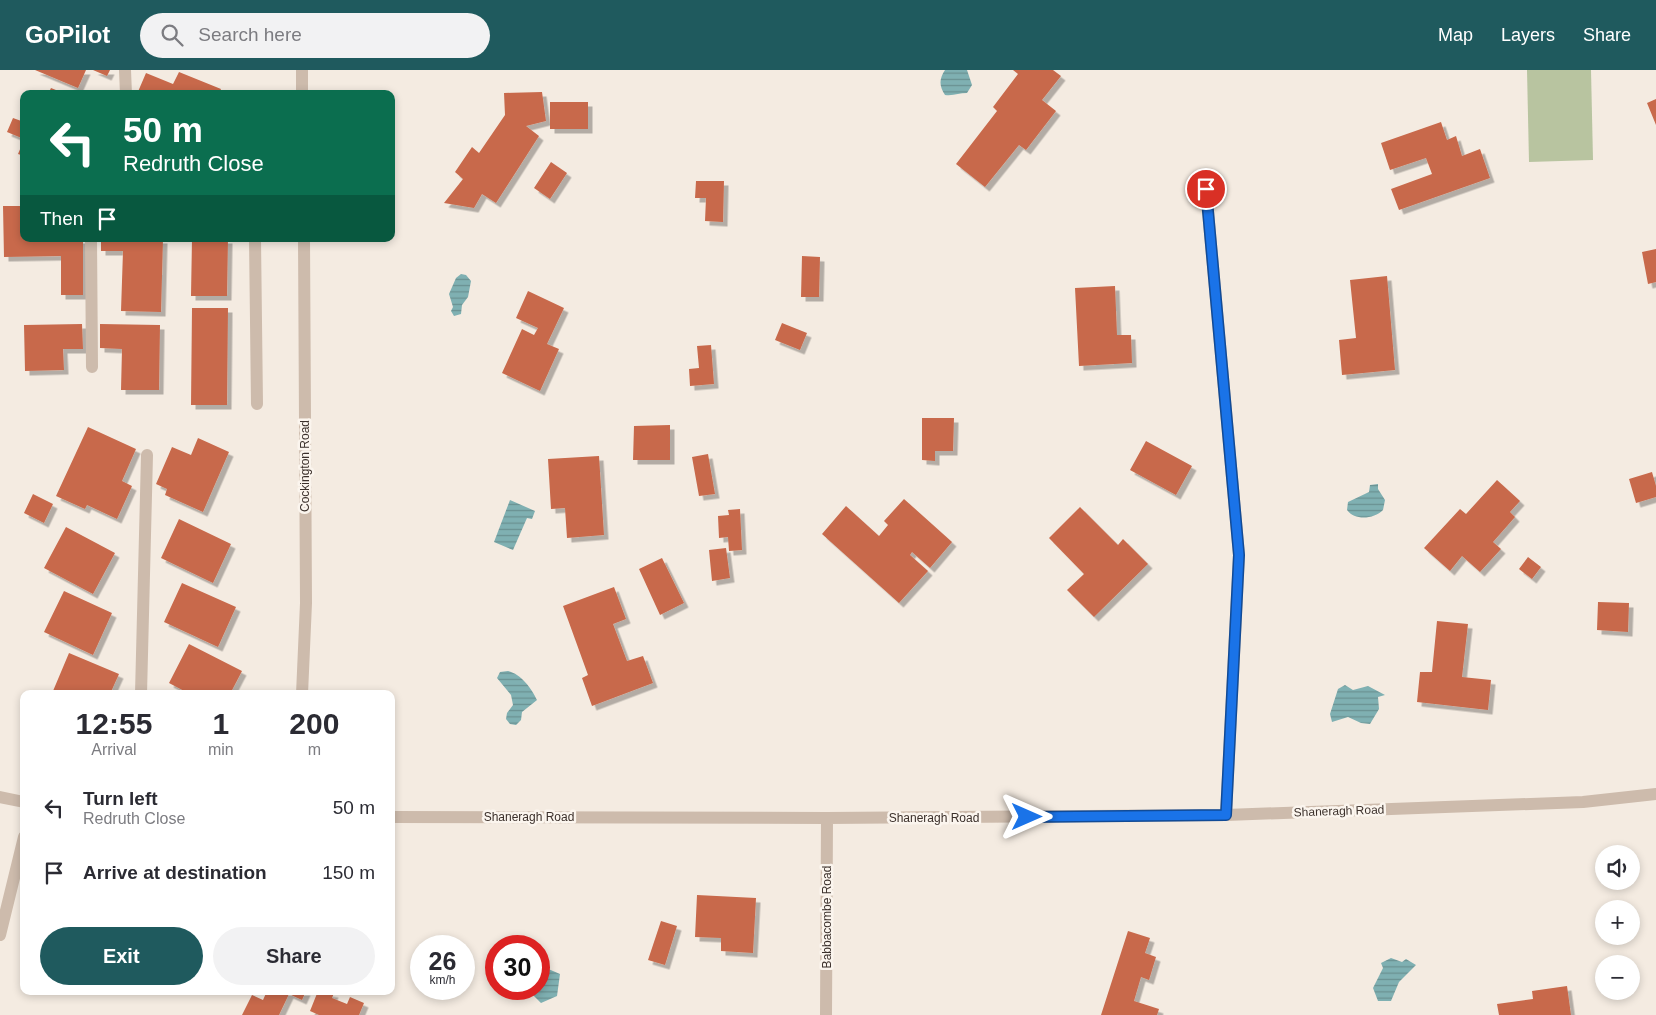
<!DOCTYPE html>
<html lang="en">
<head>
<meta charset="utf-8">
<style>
	body { margin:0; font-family:Arial,sans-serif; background:#f2f2f3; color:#2b2b33; height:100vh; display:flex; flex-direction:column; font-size:19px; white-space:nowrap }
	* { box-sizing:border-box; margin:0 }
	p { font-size:16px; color:#7c7c81 }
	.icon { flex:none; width:28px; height:28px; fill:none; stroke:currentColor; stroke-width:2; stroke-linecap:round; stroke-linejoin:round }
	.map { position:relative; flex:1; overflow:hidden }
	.sheet { position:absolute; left:20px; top:620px; width:375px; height:305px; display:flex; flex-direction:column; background:#fff; border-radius:10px; box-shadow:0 2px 8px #0003 }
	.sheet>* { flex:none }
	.banner { position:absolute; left:20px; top:20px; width:375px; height:152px; border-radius:10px; box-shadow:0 2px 8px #0003; background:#0b6e4f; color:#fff; overflow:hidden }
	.buttons { position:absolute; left:1595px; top:775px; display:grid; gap:10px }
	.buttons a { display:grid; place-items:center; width:45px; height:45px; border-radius:50%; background:#fff; box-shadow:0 2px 8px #0003; font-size:25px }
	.speed { position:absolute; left:410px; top:865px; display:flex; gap:10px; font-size:25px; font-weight:700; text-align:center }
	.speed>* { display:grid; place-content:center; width:65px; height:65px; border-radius:50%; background:#fff; box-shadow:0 2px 8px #0003; line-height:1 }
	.speed small { font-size:12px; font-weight:400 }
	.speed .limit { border:8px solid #d22; background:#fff; color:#111 }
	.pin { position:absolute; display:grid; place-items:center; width:42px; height:42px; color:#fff; margin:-21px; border:2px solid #fff; border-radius:50%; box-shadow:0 1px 5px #0007 }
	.me { position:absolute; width:55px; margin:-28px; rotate:90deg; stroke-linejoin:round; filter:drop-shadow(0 0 4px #0008) }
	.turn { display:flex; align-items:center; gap:18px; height:105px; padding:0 20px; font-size:22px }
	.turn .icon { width:65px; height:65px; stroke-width:2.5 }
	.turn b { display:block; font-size:35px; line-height:42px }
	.then { display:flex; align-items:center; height:48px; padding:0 20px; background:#0003; gap:10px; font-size:19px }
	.eta { display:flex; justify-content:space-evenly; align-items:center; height:85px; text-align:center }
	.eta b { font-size:30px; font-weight:600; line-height:35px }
	.action { display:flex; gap:10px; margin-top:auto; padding:10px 20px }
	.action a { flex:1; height:58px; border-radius:30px; background:#1f5a5e; color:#fff; font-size:20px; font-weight:600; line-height:58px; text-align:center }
	.action a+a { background:#f2f2f3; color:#2b2b33 }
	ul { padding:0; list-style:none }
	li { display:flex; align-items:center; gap:15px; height:65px; padding:0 20px }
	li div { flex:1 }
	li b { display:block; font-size:19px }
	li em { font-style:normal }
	header { display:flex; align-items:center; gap:30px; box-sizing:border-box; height:70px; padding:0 25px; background:#1f5a5e; color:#fff }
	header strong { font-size:24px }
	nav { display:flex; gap:28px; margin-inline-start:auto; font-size:18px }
	.search { width:350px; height:45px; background:#f2f2f3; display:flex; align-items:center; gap:12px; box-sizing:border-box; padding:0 18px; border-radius:28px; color:#7c7c81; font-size:19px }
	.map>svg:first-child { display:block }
	.green { fill:#b8c4a0 }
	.water { fill:url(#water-rules) }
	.building { fill:#c8694b; filter:url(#shadow) }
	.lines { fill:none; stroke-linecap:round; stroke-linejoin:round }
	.minor { stroke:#cdbbac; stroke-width:12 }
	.route-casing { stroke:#114b97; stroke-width:12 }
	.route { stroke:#1a73e8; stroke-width:9 }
	.labels { text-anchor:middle; stroke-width:5; stroke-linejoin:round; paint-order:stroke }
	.street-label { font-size:12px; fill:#3b302b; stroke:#fbf5ee }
</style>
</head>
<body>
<header>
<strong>GoPilot</strong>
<div class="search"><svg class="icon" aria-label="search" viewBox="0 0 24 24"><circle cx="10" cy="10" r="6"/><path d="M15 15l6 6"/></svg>Search here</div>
<nav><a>Map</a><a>Layers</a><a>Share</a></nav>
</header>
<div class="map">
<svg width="1656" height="945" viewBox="0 0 1656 945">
	<defs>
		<pattern id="water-rules" width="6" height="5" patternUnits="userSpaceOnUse" patternTransform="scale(1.25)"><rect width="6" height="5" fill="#7fb0b2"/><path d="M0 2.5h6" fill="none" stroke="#699091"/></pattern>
		<filter id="shadow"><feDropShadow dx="4.5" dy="4.5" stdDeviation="0" flood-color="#0004"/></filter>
	</defs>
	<rect width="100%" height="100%" fill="#f4ebe1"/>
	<path class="green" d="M1527 0H1591L1593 90 1529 92Z"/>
	<path class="water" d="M945 0H967L972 15 967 23C959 23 954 26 945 25 939 16 939 9 945 0Z
		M461 204 466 205 471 211 468 227 462 235 461 244 454 246 451 241 453 237 449 224 456 208Z
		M1378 414V419L1385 430 1383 440C1374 449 1355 451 1347 440L1348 432 1369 422 1370 415Z
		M510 430 535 441 532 449 527 448 513 480 494 472Z
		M508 601C521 604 532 619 537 630L522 642 521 650 516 655 510 654 506 649 507 643 513 635 511 625 497 608 500 602Z
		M1345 615 1353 620 1368 616 1385 625 1378 627 1379 639 1370 654 1361 653 1348 647 1332 652 1330 644 1338 619Z
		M1391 888 1402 892 1406 889 1416 895 1399 912 1391 931H1378L1373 918 1383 898 1381 893Z
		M539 895 560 904 557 926 541 933 532 924 509 921V919H539Z"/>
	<path class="building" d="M35 0H86L78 18Z
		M93 0H110L107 6Z
		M1013 0H1053L1061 6 1042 30 1056 41 1026 80 1019 75 985 117 956 94 997 41 993 37 1018 4Z
		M179 2 221 19 219 24H137L146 3 173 14Z
		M51 18 66 24H48Z
		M542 22 546 51 526 56 539 66 496 133 482 124 474 138 444 133 463 109 455 102 472 77 479 83 505 45 504 23Z
		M1656 29V55L1647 33Z
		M550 32H588V59H550Z
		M13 48 24 52V69L7 62Z
		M1441 52 1447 70 1456 66 1462 86 1480 79 1490 108 1399 140 1391 119 1432 104 1426 88 1390 100 1381 73Z
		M24 70V86L18 84Z
		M551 92 567 103 550 129 534 118Z
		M696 111H724L723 152 705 151 706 128H695Z
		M3 136H24V169H83V225H61V186L4 187Z
		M101 169H163L161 242 121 241 123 181H101Z
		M192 169H228L227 226H191Z
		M1656 179V212L1648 214 1642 182Z
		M802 186 820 187 819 227H801Z
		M1387 206 1395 300 1342 305 1339 270 1356 268 1350 210Z
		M1115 216 1117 265H1131L1132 293 1079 296 1075 218Z
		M528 221 564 238 547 274 559 279 540 321 502 303 522 259 534 265 538 258 516 248Z
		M192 238H228L227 335H191Z
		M782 253 807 263 800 280 775 270Z
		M82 254 83 279H63L64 300 25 301 24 255Z
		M100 254 160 255 159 320H121L122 279 100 278Z
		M711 275 714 314 690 316 689 299 699 298 697 276Z
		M922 348H954L953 381H935V391L922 390Z
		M670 355V390H633L634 356Z
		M88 357 136 379 122 411 132 416 117 449 87 435 85 439 56 426Z
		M198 368 229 382 203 442 165 425 167 419 156 414 172 377 191 385Z
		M1146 371 1192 396 1176 425 1130 400Z
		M708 384 715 424 699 426 692 387Z
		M599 386 604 465 567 468 565 438 551 439 548 389Z
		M1652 402 1656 416V427L1636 433 1629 409Z
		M1497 410 1520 431 1510 442 1515 447 1493 472 1501 479 1480 502 1462 486 1450 501 1424 478 1460 439 1466 444Z
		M33 424 53 434 44 453 24 443Z
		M904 429 952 472 930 498 912 482 910 485 928 501 899 533 822 464 846 436 879 466 888 455 884 451Z
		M1080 437 1118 475 1123 469 1148 494 1094 547 1067 520 1084 504 1049 468Z
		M740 439 742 480 729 481 728 467 719 468 718 446 729 445 728 440Z
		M179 449 231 474 213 513 161 488Z
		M66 457 115 483 93 524 44 498Z
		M726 478 730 508 712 511 709 480Z
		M1528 487 1541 497 1532 509 1519 499Z
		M662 488 684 533 660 545 639 499Z
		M182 513 236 537 218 577 164 552Z
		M614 517 626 549 613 554 627 591 643 586 653 613 592 636 582 608 588 605 563 536Z
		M64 521 112 543 93 585 44 562Z
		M1598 532 1629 533 1628 562 1597 560Z
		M1437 551 1468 554 1462 607 1491 610 1488 640 1417 632 1420 602H1432Z
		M189 574 242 601 230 624H190L169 613Z
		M69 583 119 604 110 624H59L53 621Z
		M697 825 756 828 753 883 721 881V868L695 867Z
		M661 851 677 856 665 895 648 890Z
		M1128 861 1150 868 1145 883 1156 887 1149 910 1141 907 1134 931 1159 939 1157 945H1101Z
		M1567 916 1571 945H1499L1497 934 1533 929 1532 921Z
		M267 921H306L302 930 289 924 279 945H242L252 925 263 930Z
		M318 921 334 923 332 928 347 934 350 927 364 933 359 945H319L310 941Z"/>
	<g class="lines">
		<path class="minor" d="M125 0 126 24
			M302 0V24
			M1206 119 1239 485 1226 745
			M91 169 92 297
			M255 169 257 334
			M141 624 147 385
			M302 624 306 533 304 169
			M0 727 24 732
			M391 747 827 748 1226 745 1583 732 1656 724
			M0 865 24 767
			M826 945 827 748"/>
	</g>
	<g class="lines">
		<defs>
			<path id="route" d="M1027 747 1226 745 1239 485 1206 119"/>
		</defs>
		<use href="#route" class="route-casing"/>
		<use href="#route" class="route"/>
	</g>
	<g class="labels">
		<g class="street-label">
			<text transform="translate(305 396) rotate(-90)" y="4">Cockington Road</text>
			<text transform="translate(1339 741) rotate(-2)" y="4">Shaneragh Road</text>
			<text x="529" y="751">Shaneragh Road</text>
			<text x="934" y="752">Shaneragh Road</text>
			<text transform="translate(827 847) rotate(-90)" y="4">Babbacombe Road</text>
		</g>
	</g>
</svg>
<div class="buttons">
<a><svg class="icon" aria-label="sound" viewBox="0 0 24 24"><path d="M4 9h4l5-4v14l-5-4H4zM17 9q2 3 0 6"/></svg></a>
<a>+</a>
<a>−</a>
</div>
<div class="speed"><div>26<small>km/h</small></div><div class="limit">30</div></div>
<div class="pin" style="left:1206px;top:119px;background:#d93025"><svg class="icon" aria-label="arrive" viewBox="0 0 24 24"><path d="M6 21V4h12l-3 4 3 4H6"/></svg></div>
<svg class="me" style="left:1027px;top:747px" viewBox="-20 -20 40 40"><path d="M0-17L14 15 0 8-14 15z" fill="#1a73e8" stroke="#fff" stroke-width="4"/></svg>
<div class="banner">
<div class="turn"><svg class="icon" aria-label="left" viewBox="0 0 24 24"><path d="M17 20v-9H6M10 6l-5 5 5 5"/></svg><div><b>50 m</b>Redruth Close</div></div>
<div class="then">Then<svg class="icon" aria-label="arrive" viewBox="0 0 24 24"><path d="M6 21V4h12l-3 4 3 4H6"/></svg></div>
</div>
<section class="sheet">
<div class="eta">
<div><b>12:55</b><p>Arrival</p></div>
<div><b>1</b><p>min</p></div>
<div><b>200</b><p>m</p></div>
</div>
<ul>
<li><svg class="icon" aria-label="left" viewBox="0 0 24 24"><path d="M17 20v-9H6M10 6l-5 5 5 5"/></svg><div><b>Turn left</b><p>Redruth Close</p></div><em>50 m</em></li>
<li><svg class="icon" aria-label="arrive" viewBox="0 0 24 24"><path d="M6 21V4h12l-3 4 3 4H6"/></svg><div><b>Arrive at destination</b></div><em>150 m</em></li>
</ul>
<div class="action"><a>Exit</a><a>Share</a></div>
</section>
</div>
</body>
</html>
